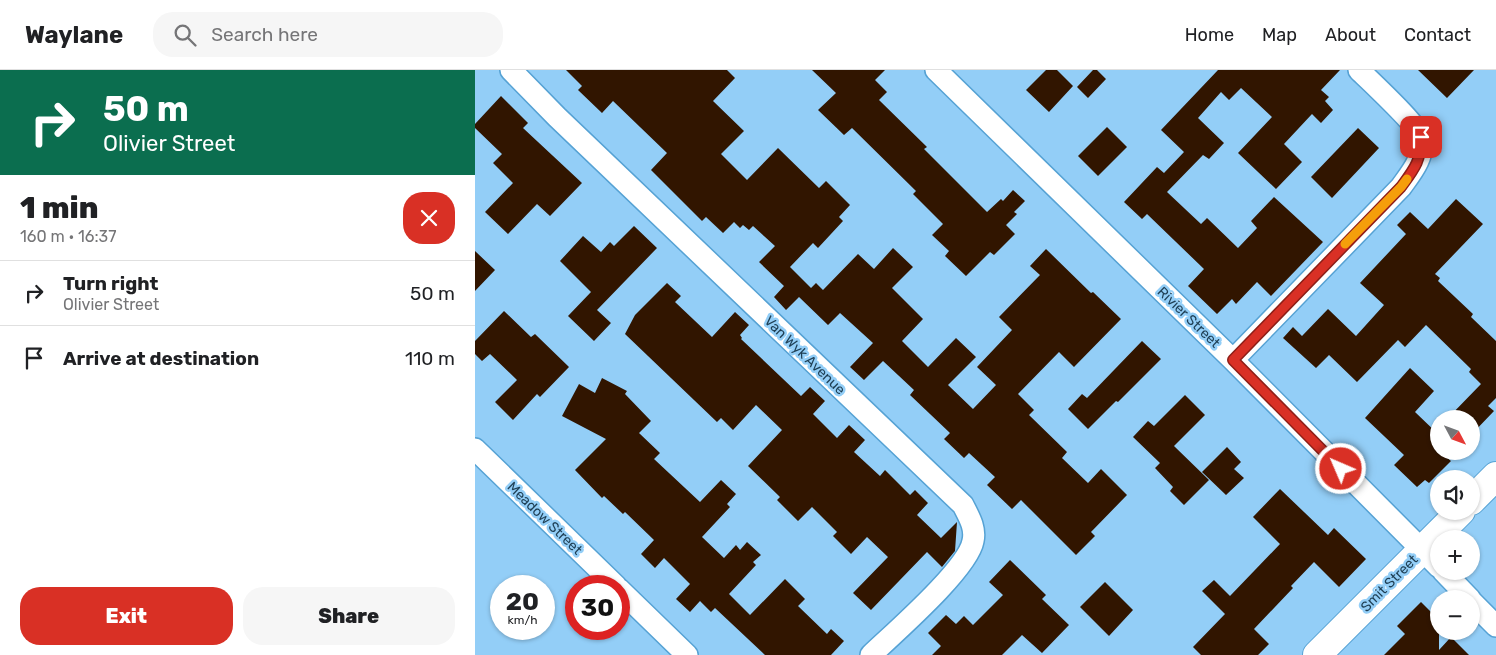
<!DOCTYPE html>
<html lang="en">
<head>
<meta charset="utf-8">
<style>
	body { margin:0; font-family:Rubik,sans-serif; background:#f6f6f6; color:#202124; height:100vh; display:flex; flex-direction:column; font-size:19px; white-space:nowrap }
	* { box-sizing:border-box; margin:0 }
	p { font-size:16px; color:#757577 }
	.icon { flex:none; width:28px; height:28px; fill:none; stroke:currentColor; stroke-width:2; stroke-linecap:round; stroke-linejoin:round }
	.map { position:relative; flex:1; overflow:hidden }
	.side { display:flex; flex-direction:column; background:#fff; width:475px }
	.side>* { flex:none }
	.hud { background:#0b6e4f; color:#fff; overflow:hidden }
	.needle { width:32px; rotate:131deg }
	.tools { position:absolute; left:955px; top:340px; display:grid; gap:10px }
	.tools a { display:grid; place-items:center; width:50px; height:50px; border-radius:50%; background:#fff; box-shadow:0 1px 4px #0004; font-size:25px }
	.speed { position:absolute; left:15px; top:505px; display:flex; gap:10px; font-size:25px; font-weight:700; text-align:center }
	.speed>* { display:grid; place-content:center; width:65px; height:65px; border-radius:50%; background:#fff; box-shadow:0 1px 4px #0004; line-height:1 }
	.speed small { font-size:12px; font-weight:400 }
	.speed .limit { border:8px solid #d22; background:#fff; color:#111 }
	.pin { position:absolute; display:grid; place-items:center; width:42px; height:42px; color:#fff; margin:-21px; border-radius:10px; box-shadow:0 2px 8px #0006 }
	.me { position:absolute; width:55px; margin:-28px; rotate:315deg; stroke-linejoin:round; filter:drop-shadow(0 0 4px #0008) }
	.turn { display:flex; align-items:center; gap:18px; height:105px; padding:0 20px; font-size:22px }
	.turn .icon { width:65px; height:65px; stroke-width:2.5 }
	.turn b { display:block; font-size:35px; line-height:42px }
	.round { display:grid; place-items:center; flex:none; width:52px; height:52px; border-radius:20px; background:#f6f6f6 }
	.headline { display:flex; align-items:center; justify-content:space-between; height:85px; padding:0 20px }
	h1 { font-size:30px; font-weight:800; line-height:38px }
	.action { display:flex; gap:10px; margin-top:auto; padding:10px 20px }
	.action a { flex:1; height:58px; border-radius:20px; background:#d93025; color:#fff; font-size:20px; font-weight:800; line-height:58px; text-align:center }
	.action a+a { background:#f6f6f6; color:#202124 }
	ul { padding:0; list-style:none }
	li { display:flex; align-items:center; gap:15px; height:65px; padding:0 20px; border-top:1px solid #e0e0e0 }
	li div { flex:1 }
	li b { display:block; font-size:19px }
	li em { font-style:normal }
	header { display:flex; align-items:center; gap:30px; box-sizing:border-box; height:70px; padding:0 25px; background:#fff; border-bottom:1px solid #e0e0e0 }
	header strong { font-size:24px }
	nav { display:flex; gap:28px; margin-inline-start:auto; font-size:18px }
	.search { width:350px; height:45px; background:#f6f6f6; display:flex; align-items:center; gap:12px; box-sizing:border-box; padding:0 18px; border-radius:20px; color:#757577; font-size:19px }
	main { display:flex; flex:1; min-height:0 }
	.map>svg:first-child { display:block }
	.building { fill:#311500 }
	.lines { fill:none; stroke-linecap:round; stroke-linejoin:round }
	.minor-casing { stroke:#56a2d4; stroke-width:24 }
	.tertiary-casing { stroke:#56a2d4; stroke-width:30 }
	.minor { stroke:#fff; stroke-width:21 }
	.tertiary { stroke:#fff; stroke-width:28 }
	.route-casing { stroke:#8d1f18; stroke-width:12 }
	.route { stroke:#d93025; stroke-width:9 }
	.slow { stroke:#f59e0b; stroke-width:9 }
	.labels { text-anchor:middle; stroke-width:5; stroke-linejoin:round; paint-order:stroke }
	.street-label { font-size:14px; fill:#1e3e53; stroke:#93cef7 }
</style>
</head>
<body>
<header>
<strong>Waylane</strong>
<div class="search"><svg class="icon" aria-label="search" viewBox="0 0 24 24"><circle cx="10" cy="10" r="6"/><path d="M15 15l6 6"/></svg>Search here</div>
<nav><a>Home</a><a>Map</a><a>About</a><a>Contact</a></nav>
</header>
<main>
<section class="side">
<div class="hud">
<div class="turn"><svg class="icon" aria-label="right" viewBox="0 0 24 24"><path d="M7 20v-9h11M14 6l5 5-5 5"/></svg><div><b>50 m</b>Olivier Street</div></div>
</div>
<div class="headline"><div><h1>1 min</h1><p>160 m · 16:37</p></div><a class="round" style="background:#d93025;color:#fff"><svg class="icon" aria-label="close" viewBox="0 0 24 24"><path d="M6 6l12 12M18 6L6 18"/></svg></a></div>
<ul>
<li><svg class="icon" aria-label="right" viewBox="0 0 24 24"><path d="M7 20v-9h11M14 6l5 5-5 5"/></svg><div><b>Turn right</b><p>Olivier Street</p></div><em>50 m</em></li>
<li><svg class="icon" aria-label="arrive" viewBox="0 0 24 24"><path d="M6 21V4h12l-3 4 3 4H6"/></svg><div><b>Arrive at destination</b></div><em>110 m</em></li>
</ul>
<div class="action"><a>Exit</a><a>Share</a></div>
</section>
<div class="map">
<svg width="1021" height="585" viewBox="0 0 1021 585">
	<rect width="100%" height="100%" fill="#93cef7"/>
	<path class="building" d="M91 0H252L260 8 238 31 269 61 246 84 272 110 303 78 344 118 351 111 375 135 364 147 368 151 343 178 338 173 315 197 336 218 341 213 348 220 383 184 399 199 418 178 438 197 417 218 448 249 427 271 453 297 481 268 501 287 473 315 498 339 521 315 502 297 537 260 524 247 565 205 555 196 571 179 616 223 618 222 646 249 599 297 584 282 543 324 559 340 554 345 592 382 587 388 613 413 626 399 652 425 616 462 620 466 601 485 546 430 537 439 512 415 520 407 494 383 489 388 469 369 475 363 435 325 439 320 408 291 389 310 375 297 398 273 365 243 353 255 324 227 311 240 299 227 309 216 284 192 300 176 278 156 274 160 268 155 265 158 259 152 248 163 231 147 227 151 176 100 192 83 138 31 127 43 103 20 107 16Z
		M337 0H410L400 10 412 22 404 30 452 77 449 79 512 142 526 129 528 131 538 120 550 131 539 142 542 144 531 155 540 164 519 185 515 182 491 206 470 186 474 181 457 165 468 154 438 124 441 121 377 58 369 65 343 40 361 23Z
		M571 0H582L598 16 574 42 551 20Z
		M618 0H622L631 9 613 28 602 17Z
		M743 0H865L846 20 854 27 850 31 858 40 846 53 837 44 809 74 827 92 801 119 763 83 797 47 766 18 754 30 746 22 723 48 749 73 734 89 728 85 692 122 726 154 732 148 763 178 782 158 776 151 799 127 848 172 796 226 782 212 761 234 757 229 742 244 713 216 729 199 672 144 667 149 649 132 682 97 689 103 709 82 686 60Z
		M943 0H999L972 28Z
		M26 26 53 53 48 58 107 113 75 146 62 134 33 164 10 142 38 113 18 93 27 84 0 58V54Z
		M632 57 652 77 623 106 603 86Z
		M883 58 904 78 857 128 836 107Z
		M981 129 1008 154 960 204 965 208 963 211 998 244 996 247 1021 271V328L1013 336 1019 341 996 365V349H972L1006 314 994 302 996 299 951 255 930 277 923 270 882 312 854 285 841 298 808 268 818 257 827 266 853 239 881 266 909 235 885 213 931 164 922 155 935 142 953 159Z
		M159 156 182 178 122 240 136 253 119 271 93 246 116 222 85 191 108 166 126 182 135 172 139 176Z
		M0 181 20 200 0 221Z
		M192 213 206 226 200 232 237 267 260 242 274 255 265 265 267 268 266 269 326 326 335 317 350 331 338 344 362 368 374 355 390 370 379 382 405 406 410 400 435 425 440 420 453 433 442 445 466 468 482 452 480 481 467 497 452 482 396 540 378 523 413 487 392 467 376 484 358 466 362 462 337 437 323 451 302 430 305 427 273 396 307 360 281 335 258 360 246 348 242 352 150 264 160 245Z
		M29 241 56 267 60 264 94 297 65 327 62 324 38 350 20 332 42 310 15 284 7 291 0 284V271Z
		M667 271 686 289 643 332 641 331 613 359 593 339 607 324 612 328Z
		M935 298 959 321 940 342 964 365V381L976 391 954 413 950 410 942 417 919 395 929 385 890 348Z
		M127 308 152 321 150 324 176 351 164 363 185 383 179 389 225 432 246 410 261 424 252 434 255 437 227 467 249 488 261 475 265 480 272 472 286 485 278 492 281 495 254 524 275 545 310 509 330 529 323 536 352 564 356 559 369 571 356 585H290L240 538 236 542 225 531 215 542 201 529 215 514 189 488 180 498 166 484 179 470 150 442 148 444 129 426 127 428 100 400 131 369 87 346 104 314 120 323Z
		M710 325 730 345 699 376 734 410 709 435 695 421 698 417 680 398 685 393 658 367 673 351 679 356Z
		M752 377 766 392 759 399 769 408 751 425 727 402Z
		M805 419 853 465 859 458 891 489 864 517 839 492 816 516 818 518 779 559 794 574 783 585H726L718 577 750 544 727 521 739 510 755 526 805 474 778 447Z
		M535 490 571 525 567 529 594 555 567 583 547 565 527 585H457L466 576 453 563 471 545 481 554 489 546 498 555 528 525 514 512Z
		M630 512 658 540 634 566 605 537Z
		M946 532 964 550V580L976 567 994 585H909L930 564 922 556Z"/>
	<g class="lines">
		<defs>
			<path id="minor" d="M36 0 82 47 488 435C494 447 501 458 498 471 493 499 419 563 396 585
				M461 0 758 290 964 497
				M758 290 926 117C936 103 950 87 946 68 944 56 896 12 884 0
				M0 379 141 516
				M968 501 995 529
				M144 519 212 585
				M996 531 1021 556"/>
			<path id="tertiary" d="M996 431 1021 406
				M842 585 986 441"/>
		</defs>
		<use href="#minor" class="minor-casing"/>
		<use href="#tertiary" class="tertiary-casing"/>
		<use href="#minor" class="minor"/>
		<use href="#tertiary" class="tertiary"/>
	</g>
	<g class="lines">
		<defs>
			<path id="route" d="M866 399 758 290 926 117C940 98 946 91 946 67"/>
		</defs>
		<use href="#route" class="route-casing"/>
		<use href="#route" class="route"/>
		<path class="slow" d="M870 174 926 117 932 109"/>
	</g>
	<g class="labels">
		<g class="street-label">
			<text transform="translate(714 247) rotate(44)" y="5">Rivier Street</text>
			<text transform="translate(330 285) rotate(44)" y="5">Van Wyk Avenue</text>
			<text transform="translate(70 448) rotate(44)" y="5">Meadow Street</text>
			<text transform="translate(914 513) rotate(-45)" y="5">Smit Street</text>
		</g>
	</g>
</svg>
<div class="tools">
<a><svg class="needle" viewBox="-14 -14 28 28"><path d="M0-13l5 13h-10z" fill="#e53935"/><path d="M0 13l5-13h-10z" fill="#757577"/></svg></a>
<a><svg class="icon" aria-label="sound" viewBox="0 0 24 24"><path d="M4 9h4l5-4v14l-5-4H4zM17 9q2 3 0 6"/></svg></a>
<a>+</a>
<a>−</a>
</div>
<div class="speed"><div>20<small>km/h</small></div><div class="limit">30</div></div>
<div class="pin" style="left:946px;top:67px;background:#d93025"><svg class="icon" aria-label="arrive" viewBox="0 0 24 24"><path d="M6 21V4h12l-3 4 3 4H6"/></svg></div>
<svg class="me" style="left:866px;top:399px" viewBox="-20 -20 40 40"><circle r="17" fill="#d93025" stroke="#fff" stroke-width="3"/><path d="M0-11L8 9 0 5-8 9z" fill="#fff"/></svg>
</div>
</main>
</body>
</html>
